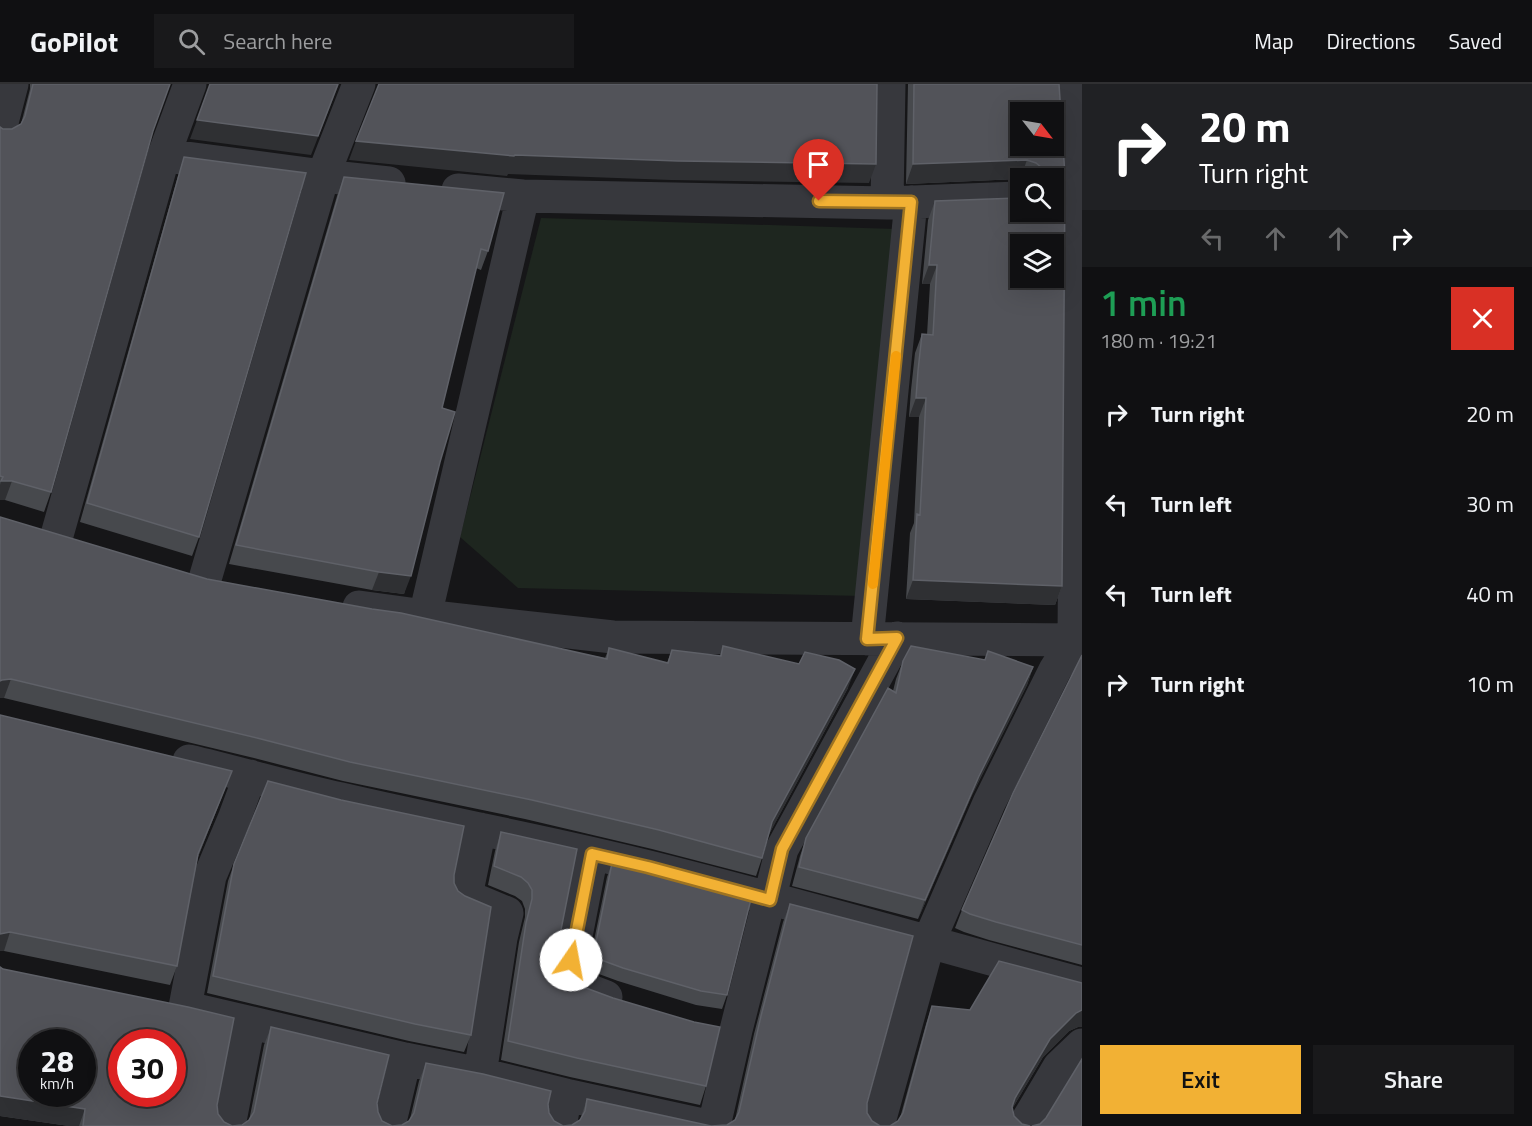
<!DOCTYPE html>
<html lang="en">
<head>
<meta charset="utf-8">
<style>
	body { margin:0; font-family:"Titillium Web",sans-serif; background:#19191b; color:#f1f3f6; height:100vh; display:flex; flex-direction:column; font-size:22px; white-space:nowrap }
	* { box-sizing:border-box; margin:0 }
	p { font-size:20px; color:#9c9d9f }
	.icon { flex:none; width:33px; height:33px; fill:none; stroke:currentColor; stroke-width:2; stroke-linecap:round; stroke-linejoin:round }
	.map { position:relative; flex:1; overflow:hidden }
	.details { display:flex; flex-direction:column; background:#101012; width:450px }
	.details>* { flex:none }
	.guide { background:#202124; color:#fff; overflow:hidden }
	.needle { width:39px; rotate:121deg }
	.fabs { position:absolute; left:1010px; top:18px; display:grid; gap:12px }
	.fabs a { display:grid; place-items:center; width:54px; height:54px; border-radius:0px; background:#101012; box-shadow:0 6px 24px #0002,0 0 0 2px #303032; font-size:30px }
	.speed { position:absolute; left:18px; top:945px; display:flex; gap:12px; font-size:30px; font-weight:700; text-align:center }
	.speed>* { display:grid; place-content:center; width:78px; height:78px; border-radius:50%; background:#101012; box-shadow:0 6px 24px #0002,0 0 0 2px #303032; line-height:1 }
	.speed small { font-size:15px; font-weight:400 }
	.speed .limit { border:9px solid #d22; background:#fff; color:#111 }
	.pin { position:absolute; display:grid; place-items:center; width:51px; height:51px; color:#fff; margin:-62px -26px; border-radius:50% 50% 50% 0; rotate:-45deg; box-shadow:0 0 6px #0007 }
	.pin .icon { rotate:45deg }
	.me { position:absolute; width:66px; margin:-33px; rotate:12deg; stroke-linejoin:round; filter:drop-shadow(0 0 4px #0008) }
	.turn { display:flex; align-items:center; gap:21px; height:126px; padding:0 18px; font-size:27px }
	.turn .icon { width:78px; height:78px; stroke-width:2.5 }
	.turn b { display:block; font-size:42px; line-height:51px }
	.lanes { display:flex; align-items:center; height:57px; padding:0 18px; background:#0003; justify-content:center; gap:30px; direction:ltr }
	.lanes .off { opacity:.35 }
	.round { display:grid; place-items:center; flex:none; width:63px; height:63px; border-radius:0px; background:#19191b }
	.summary { display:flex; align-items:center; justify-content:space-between; height:102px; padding:0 18px }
	h1 { font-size:36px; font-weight:600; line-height:45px; color:#1e9e55 }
	.cta { display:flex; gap:12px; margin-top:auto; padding:12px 18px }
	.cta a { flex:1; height:69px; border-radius:0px; background:#f2b134; color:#111; font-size:24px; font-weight:600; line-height:69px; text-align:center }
	.cta a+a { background:#19191b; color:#f1f3f6 }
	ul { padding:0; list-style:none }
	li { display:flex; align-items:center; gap:18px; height:90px; padding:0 18px }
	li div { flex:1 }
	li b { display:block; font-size:22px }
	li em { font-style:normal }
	header { display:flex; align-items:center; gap:36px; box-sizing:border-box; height:84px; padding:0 30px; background:#101012; border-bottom:2px solid #303032 }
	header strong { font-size:28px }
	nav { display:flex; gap:33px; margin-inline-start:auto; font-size:21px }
	.search { width:420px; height:54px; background:#19191b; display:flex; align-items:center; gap:15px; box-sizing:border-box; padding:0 21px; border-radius:0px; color:#9c9d9f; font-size:22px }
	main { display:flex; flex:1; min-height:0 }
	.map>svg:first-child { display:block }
	.green { fill:#1e261f }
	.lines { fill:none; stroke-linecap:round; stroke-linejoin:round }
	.street { stroke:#37383d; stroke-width:33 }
	.wall { fill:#47494d }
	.shaded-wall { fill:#2f3033 }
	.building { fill:#525359; stroke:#5f6168; stroke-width:1.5; fill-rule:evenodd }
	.route-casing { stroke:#9d7322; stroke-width:15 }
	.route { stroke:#f2b134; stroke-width:10 }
	.slow { stroke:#f59e0b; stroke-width:10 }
</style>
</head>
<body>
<header>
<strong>GoPilot</strong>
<div class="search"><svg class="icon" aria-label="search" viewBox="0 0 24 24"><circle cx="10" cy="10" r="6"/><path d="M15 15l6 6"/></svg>Search here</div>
<nav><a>Map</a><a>Directions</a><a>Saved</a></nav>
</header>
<main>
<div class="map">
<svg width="1082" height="1042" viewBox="0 0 1082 1042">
	<rect width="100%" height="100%" fill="#161618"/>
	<path class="green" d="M541 134 895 145 863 512 518 504 460 453Z"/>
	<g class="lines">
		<path class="street" d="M0 46 12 0
			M164 71 323 92 389 99
			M458 106 523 112 887 119 1020 114
			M887 119 889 0
			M57 451 164 71 190 0
			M205 495 323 92 359 0
			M359 523 425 532 613 553 1082 556
			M425 532 523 112
			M867 555 911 118
			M189 677C240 689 290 704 341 715 443 739 547 757 649 783 794 819 937 861 1082 900
			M480 745 466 812 507 829 501 854 480 990
			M592 770 567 898 606 913
			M185 923 210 792 234 735 250 692
			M192 925 405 975 480 990 566 1011 708 1042
			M229 1042 249 939
			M389 1042 405 975
			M560 1042 566 1011
			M714 1042 736 946 782 765 897 554
			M878 1042 929 857 989 719 1055 586 1074 556 1077 111 1069 0
			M1024 1042 1059 983 1082 961"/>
	</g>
	<path class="wall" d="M30 0H170L153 47 51 408 44 428 5 416H0V43L3 45H12L21 40 30 5Z
		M908 0H1059L1062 502 1055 521 906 515 910 449 914 439 919 333H909L911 306 915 269 922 250 927 251 930 200H922L928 136 935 117 1020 128 1053 94H1020V95L906 100Z
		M184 73 199 453 192 472 80 438 178 92Z
		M344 93 488 167 481 186 476 184 442 324 440 378 404 510 372 506 229 480 337 112Z
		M1 434 207 495 605 574 609 564 667 579 672 566 720 572 723 562 848 604 769 750 762 774 756 792 652 765 525 735 343 697 254 674 4 614Z
		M1082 571V881L989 856 964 848 955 844 962 826Z
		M985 576 1033 583 1027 601 972 711 918 835 792 802 800 772 806 754 893 607 896 595 903 577Z
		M2 632 225 705 198 773 177 882 170 901 4 867Z
		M501 748 577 765 555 876 556 885 560 892 706 1002 700 1021 570 993 501 976 519 858 525 833V825L522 817 515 812 488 801 495 767Z
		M612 779 727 911 722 925 696 921 618 897 588 886 607 793Z
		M234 780 454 791 471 951 464 968 409 957 207 909 228 797Z
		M790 820 867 1019V1029L872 1037 880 1042H890L898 1037 900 1034 926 940 932 922 970 926 1082 899V943H1078L1069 947 1043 973 1012 1025 1014 1032 1022 1040 1030 1042H69L0 1032V883L217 1021 218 1030 224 1038 232 1042 242 1041 249 1037 264 961 271 943 377 1019 378 1028 382 1037 392 1042 402 1041 409 1037 410 1035 419 997 426 979 548 1020 549 1029 554 1037 563 1042 572 1041 580 1036 587 1015 711 1042 727 1041 735 1036 754 950 783 838Z"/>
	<path class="shaded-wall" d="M339 0 311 71 190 55 197 36Z
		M356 57 515 71 876 80 869 99 671 96 508 90 507 92 349 76Z
		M1027 76 1020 95 906 100 913 80Z
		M929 181H937L930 200H922Z
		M916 314H926L919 333H909Z
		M1 397H12L5 416H0V401Z
		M379 488 411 492 404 510 372 506Z
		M913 496 1062 502 1055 521 906 515Z
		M1033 583 1027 601 972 711 918 835 925 816 979 692Z
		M855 585 848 604 766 756 772 738Z
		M11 595 4 614H0V597L2 596Z
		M232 687 225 705 192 788 198 770Z
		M10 848 4 867H0V850Z
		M1082 926V943H1078L1069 947 1043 973 1008 1032 1015 1014 1050 955 1076 929Z
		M0 1012 85 1025 79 1042H69L0 1032Z"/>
	<path class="building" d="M33 0H170L153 47 51 408 12 397H1L3 393 0 392V43L3 45H12L21 40 25 32Z
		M210 0H338L318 52 197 36Z
		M379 0H877L876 80 678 77 515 71 514 72 356 57Z
		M914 0H1059L1065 92 1062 502 913 496 917 430 920 431 926 314H916L918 287 922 250 933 251 937 181H929L935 117 1020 114V128H1053V94H1046L1042 84 1036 79 1027 76 913 80ZM1020 28H1053V62H1020ZM1020 160H1053V194H1020Z
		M184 73 306 89 199 453 87 419Z
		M344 93 504 109 488 167 481 165 442 324 455 328 440 378 411 492 379 488 236 461Z
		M0 433 207 495 372 525 401 529 607 575 609 564 668 579 672 566 721 572 723 562 799 580 805 568 839 576 855 585 772 738 762 774 659 746 532 716 350 678 261 655 11 595 2 596 0 597Z
		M911 562 985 576 988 567 1033 583 979 692 925 816 799 783 806 754 888 604 896 609 903 577Z
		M1082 571V861L996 838 970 830 962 826 1013 709Z
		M0 631 232 687 198 770 177 882 10 848 0 850Z
		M268 697 341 716 464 742 454 791V799L458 807 465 812 491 823 471 951 415 940 213 892 234 780Z
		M501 748 577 765 555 876 556 885 560 892 567 897 613 914 694 938 720 943 706 1002 577 974 508 957 526 839 532 815V806L528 799 521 793 494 782Z
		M612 779 751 815 727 911 701 907 623 884 593 873Z
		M790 820 913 852 867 1019V1029L872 1037 880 1042H890L898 1037 903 1029 932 922 970 926 999 877 1082 899V926L1076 929 1050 955 1015 1014 1012 1023 1014 1032 1022 1040 1030 1042H83L85 1025 0 1012V883L3 885 188 923 234 934 217 1021 218 1030 224 1038 232 1042 242 1041 249 1036 254 1028 271 943 389 971 377 1019 378 1028 382 1037 392 1042 402 1041 409 1037 414 1029 426 979 483 990 551 1007 548 1020 549 1029 554 1037 563 1042 572 1041 580 1036 585 1027 587 1015 711 1042 727 1041 735 1036 739 1028 761 932ZM32 958H82V1010H32ZM122 958H172V1010H122Z
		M1082 975V1042H1032L1040 1040 1046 1034Z"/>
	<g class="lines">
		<defs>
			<path id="route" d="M571 876 592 770 648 783 770 816 782 765 897 554 867 555 911 118 819 117"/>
		</defs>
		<use href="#route" class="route-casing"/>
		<use href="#route" class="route"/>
		<path class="slow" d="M873 500 896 272"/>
	</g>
</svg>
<div class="fabs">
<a><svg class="needle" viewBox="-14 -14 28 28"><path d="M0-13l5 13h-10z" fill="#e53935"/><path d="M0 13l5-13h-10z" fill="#9c9d9f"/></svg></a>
<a><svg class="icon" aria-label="search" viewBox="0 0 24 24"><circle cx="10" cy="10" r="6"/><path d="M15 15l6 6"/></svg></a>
<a><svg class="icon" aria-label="layers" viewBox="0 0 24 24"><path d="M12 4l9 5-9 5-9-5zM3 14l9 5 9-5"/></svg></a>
</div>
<div class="speed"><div>28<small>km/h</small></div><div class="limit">30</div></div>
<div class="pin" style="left:819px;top:117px;background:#d93025"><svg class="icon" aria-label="arrive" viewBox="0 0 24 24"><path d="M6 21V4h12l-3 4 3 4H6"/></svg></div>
<svg class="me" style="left:571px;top:876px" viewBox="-20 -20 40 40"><circle r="19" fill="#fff"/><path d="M0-13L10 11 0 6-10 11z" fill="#f2b134"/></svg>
</div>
<section class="details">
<div class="guide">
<div class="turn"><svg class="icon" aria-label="right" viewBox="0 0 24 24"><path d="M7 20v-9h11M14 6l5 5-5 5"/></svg><div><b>20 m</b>Turn right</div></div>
<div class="lanes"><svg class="icon off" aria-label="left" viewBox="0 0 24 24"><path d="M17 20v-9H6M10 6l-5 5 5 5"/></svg><svg class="icon off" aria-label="ahead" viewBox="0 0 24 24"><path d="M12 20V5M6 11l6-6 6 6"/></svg><svg class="icon off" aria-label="ahead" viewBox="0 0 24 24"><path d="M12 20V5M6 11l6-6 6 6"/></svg><svg class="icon" aria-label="right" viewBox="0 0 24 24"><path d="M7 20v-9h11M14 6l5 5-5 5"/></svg></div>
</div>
<div class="summary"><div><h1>1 min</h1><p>180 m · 19:21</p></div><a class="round" style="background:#d93025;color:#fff"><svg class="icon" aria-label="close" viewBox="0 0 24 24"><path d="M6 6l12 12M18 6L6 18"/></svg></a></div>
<ul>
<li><svg class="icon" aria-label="right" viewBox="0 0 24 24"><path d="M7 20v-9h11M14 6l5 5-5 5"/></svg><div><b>Turn right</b></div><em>20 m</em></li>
<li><svg class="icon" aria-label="left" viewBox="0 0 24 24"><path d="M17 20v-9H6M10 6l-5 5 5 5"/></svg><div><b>Turn left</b></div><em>30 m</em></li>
<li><svg class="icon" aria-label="left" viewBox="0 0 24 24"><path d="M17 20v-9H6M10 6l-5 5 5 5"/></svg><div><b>Turn left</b></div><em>40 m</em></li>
<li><svg class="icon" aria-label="right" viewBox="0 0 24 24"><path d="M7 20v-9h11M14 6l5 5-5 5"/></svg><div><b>Turn right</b></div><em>10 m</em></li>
</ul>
<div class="cta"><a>Exit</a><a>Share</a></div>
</section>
</main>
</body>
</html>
